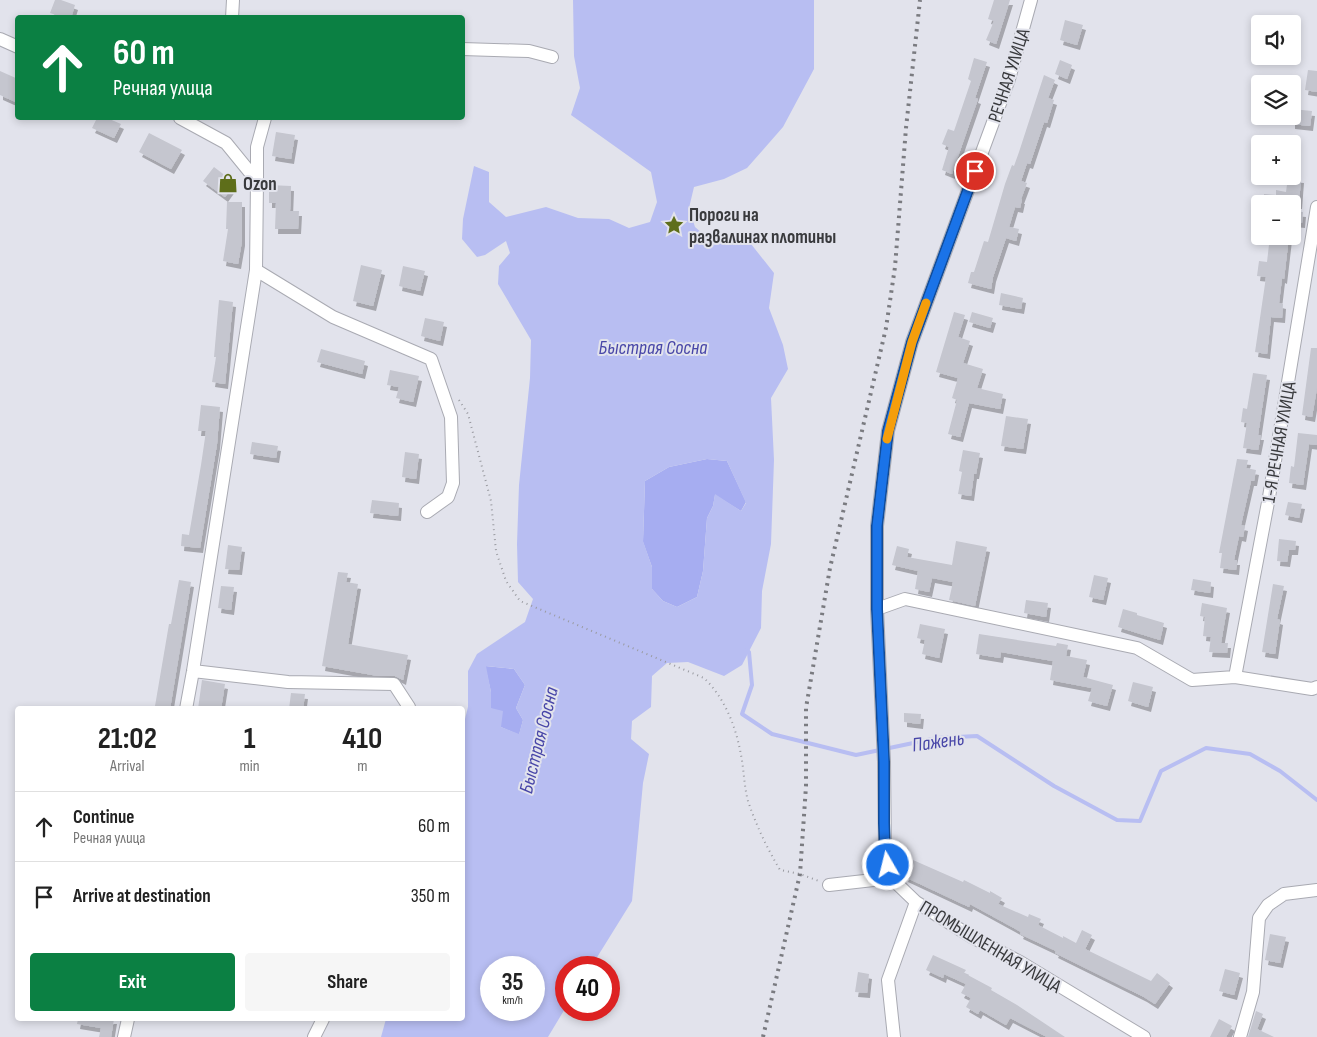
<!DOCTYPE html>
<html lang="en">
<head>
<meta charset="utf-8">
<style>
	body { margin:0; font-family:"Sofia Sans Condensed",sans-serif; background:#f6f6f6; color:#222; height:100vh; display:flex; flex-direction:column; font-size:19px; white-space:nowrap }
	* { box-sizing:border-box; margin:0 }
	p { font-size:16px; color:#767676 }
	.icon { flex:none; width:28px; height:28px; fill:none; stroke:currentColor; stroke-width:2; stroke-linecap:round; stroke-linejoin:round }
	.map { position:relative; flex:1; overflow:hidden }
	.sheet { position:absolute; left:15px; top:706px; width:450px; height:315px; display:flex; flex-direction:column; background:#fff; border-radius:5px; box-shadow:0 2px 8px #0003 }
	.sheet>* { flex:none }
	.hud { position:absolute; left:15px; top:15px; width:450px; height:105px; border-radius:5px; box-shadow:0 2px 8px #0003; background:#0b8043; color:#fff; overflow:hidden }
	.buttons { position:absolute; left:1251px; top:15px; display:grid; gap:10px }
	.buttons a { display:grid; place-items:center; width:50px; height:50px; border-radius:5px; background:#fff; box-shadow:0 2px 8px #0003; font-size:25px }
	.speed { position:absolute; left:480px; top:956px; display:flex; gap:10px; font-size:25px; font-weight:700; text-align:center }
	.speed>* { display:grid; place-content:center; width:65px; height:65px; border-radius:50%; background:#fff; box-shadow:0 2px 8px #0003; line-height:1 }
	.speed small { font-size:12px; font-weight:400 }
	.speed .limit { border:8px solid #d22; background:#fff; color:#111 }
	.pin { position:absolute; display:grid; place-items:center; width:42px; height:42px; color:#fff; margin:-21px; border:2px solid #fff; border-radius:50%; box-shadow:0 1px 5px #0007 }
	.me { position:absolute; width:55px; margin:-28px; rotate:352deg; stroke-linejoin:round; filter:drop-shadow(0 0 4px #0008) }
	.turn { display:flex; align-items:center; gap:18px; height:105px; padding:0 15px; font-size:22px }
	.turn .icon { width:65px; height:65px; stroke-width:2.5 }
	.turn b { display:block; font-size:35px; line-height:42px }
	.eta { display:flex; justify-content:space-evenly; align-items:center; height:85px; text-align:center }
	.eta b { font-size:30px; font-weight:700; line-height:35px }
	.primary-button { display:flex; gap:10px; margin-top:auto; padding:10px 15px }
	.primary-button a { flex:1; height:58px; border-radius:5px; background:#0b8043; color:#fff; font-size:20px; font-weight:700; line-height:58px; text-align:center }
	.primary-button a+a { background:#f6f6f6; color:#222 }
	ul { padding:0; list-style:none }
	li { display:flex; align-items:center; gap:15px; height:70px; padding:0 15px; border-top:1px solid #e0e0e0 }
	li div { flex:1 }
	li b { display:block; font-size:19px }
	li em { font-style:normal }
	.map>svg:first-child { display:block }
	.forest { fill:#a6adf1 }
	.water { fill:#b8bef2; fill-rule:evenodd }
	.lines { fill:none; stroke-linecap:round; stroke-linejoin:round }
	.stream { stroke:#b8bef2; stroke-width:4 }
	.building { fill:#c5c6cf; filter:url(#shadow) }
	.minor-casing { stroke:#a9aab2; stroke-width:14 }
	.path { stroke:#999aa0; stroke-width:2; stroke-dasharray:1 4; stroke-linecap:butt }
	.minor { stroke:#fff; stroke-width:12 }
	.rail { stroke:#7a7b80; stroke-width:4; stroke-dasharray:2.5 5; stroke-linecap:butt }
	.route-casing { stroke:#114b97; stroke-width:12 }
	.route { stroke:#1a73e8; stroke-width:9 }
	.slow { stroke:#f59e0b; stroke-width:9 }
	.labels { text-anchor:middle; stroke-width:4; stroke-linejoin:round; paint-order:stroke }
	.street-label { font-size:19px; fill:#393a3d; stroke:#e2e3ec }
	.poi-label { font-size:19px; font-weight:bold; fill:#393a3d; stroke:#e2e3ec; text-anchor:start }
	.water-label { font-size:20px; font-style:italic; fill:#4846a8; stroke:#e2e3ec }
</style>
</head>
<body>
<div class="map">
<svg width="1317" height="1037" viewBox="0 0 1317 1037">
	<defs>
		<filter id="shadow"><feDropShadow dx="3" dy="5" stdDeviation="0" flood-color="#0004"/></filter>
	</defs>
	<rect width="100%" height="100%" fill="#e2e3ec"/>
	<path class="forest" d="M707 459 727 461 746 502 741 511 715 495 713 506 707 518 703 571 697 597 677 607 663 601 652 589V567L643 542 645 481 669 467Z
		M485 666 514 669 525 685 516 708 523 720 519 735 501 727 491 708V692Z"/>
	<path class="water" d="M573 0H814V69L783 127 747 168 724 179 694 187 689 208 695 227 709 239 727 243 751 244 774 273 769 308 783 345 788 369 771 398 774 460 771 544 762 591 761 628 742 665 724 676 688 662 667 663 652 676 651 707 632 721 631 739 649 754 643 783 632 901 591 967 566 968V1007L548 1037H381L386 1019H462V731L468 707V671L477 654 525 622 533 599 518 582 517 544 519 485 530 378 531 340 498 284 499 266 510 253 506 241 485 255 477 257 462 239 463 219 474 166 489 172V202L506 217 546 207 578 218 609 219 629 228 650 222 657 202 651 172 571 115 580 88 574 56ZM707 459 727 461 746 503 741 511 715 494 713 506 707 518 703 571 697 597 677 607 663 601 652 589V567L643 541 645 481 669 467ZM486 666 514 669 525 685 516 708 523 720 519 734 501 727 503 711 491 708V692ZM491 968H534V1010H491Z"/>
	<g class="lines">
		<path class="stream" d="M745 650 749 652 752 685 742 714 772 734 856 755 937 738 977 736 1054 786 1117 820 1140 821 1161 771 1206 748 1250 754 1280 771 1317 800"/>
	</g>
	<path class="building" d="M55 0H61L75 5 71 18H65L50 13Z
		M994 0H1010L996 44 986 40 994 21 988 19Z
		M1065 20 1083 25 1077 45 1060 40Z
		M974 58 987 62 975 98 978 99 952 174 942 170 949 147 942 144 948 129 954 131 971 81 968 79Z
		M1060 60 1072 65 1067 79 1055 74Z
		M1308 70 1317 71V92L1305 90Z
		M0 71 18 79V103L0 95Z
		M1044 75 1055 80 1048 98 1054 100 1047 123 1044 122 1030 164 1027 163 1021 181 1027 183 1021 199H1022L1020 208 1015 207 1009 227 1019 229 1016 241 1006 238 993 277 991 289 968 283 971 272H974L984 241 988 242 1005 184 1012 165 1014 166 1019 152Z
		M1292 109 1312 111 1310 126 1292 124Z
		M97 118H107L121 124 114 138 92 128Z
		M276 132 295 135 291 159 272 156Z
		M149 133 182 150 171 169 139 152Z
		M214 167 235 183 225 197 203 181Z
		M1288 177 1301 178 1299 204H1263L1264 194 1276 195V190L1286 192Z
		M269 185 291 186 290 211H299L298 229H275L276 203H269Z
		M227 202H242V241L238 264 223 261 228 229H226Z
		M1292 211 1303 212 1302 223 1292 222Z
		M1270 236H1289L1284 279 1282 278 1279 303 1283 304 1282 318 1271 317 1267 354 1255 352 1266 277 1257 276 1259 261 1267 262Z
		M361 265 382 270 373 306 353 301Z
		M403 266 425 271 420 291 399 286Z
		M1001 293 1023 298 1021 309 999 305Z
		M219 300 233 302 225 384 212 382 216 357H214Z
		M954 312 965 315 958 337 970 341 963 363 983 369 977 388 1003 394 1000 409 969 403 960 437 948 434 957 400 952 398 958 378 936 372Z
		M972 312 993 318 990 328 969 322Z
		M425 318 444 322 440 341 421 336Z
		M1311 348H1317V388L1312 417 1302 415Z
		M321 349 365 361 362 374 317 362Z
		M390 370 419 376 413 402 396 398 399 387 387 385Z
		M1253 373 1267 375 1258 435H1261L1258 450 1243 448 1247 423 1241 422 1243 408 1247 409Z
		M201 405 220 407 217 444 200 548 181 546 182 534 189 535 201 465 206 431H198Z
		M1006 416 1028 419 1023 449 1001 446Z
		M1298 433 1317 435V445L1309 444 1303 485 1289 483 1291 466 1294 467Z
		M252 442 278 446 276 458 250 454Z
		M963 450 980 453 976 474H974L971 496 958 494 962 472 959 471Z
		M405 452 419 454 416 479 402 477Z
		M1237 459 1248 460 1246 468 1256 470 1254 481H1251L1241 525 1245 526 1243 537 1239 536 1234 560H1237L1236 570 1220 568 1222 553H1219Z
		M372 500 399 503 398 516 370 513Z
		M1288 502 1302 504 1299 518 1285 515Z
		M1279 539 1296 541 1295 550H1289L1287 562 1277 561Z
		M956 541 987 547 975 606 949 600 953 582 932 578 929 592 915 589 918 571 892 565 897 546 909 549 907 557 952 565Z
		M228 545 242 547 239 570 225 569Z
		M338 572 348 573 346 582 358 584 348 644 408 655 403 680 395 676H378L322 666Z
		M1094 575 1108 578 1103 600 1089 597Z
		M1193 579 1211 582 1210 593 1191 590Z
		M179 580 191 582 170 709H169L155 706 169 624H171Z
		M1273 584 1284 586 1277 619 1280 620 1275 654 1262 652Z
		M221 586 234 587 231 610 218 608Z
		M1026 600 1048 603 1046 617 1024 613Z
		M1202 603 1227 608 1221 643H1228L1227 653 1209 652 1211 637 1203 636 1205 617 1200 616Z
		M1123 609 1137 613V615L1164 623 1160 640 1118 627Z
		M920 624 945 629 939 658 922 654 925 640 917 638Z
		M979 634 1056 646 1057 643 1068 645 1066 656 1087 660 1083 677 1113 685 1107 706 1088 701 1092 688 1050 680 1053 661 1001 652 1000 658 976 654Z
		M202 680 225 684 221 709H198Z
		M1133 682 1153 687 1148 707 1128 701Z
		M291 693 305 694 303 709H289Z
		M904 713 921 714 920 724 904 722Z
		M913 860 963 882 964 880 990 893V891L1002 898 998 904 1028 917 1029 914 1041 919 1038 925 1063 938V936L1076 943 1082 930 1092 935 1085 949 1151 981 1157 973 1170 983 1155 1004 1144 997 1055 953 1056 951 1020 934 1021 932 970 904 969 907 905 877Z
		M1270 934 1286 937 1280 963 1265 960Z
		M933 955 966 970 964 973 992 988 991 990 1017 1005 1065 1037H1047L1010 1018 1006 1025 980 1010 978 1014 966 1007 971 998 961 993 966 984 944 974 943 978 926 970Z
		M1225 969 1240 973 1234 995 1219 991Z
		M858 972 869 974 867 993 855 992Z
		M1256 1011 1263 1014 1257 1029 1274 1037H1248Z
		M78 1019H114L111 1037H99L101 1028 77 1024Z
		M1219 1019 1232 1026 1226 1037H1210Z"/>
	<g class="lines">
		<defs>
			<path id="minor" d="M1031 0 1009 79 912 342 888 431 877 526V609L884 762 885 851 891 878 916 902 972 937 1020 962 1144 1037
				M232 18 233 0
				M0 39 18 47
				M462 49 529 51 552 57
				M180 118 226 143 257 181 256 270 193 671 186 709
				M257 181V147L265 118
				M256 270 333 317 431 359 451 417 453 483 448 497 427 512
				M877 609 905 599 1137 648 1192 680 1235 677 1312 689 1317 687
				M193 671 288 682 394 684 409 707V709
				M1235 677 1269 497 1317 207
				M829 885 891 878
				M124 1037 128 1019
				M314 1037 323 1019
				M894 1037 888 980 916 902
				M1240 1037 1253 992 1259 918 1268 905 1284 894 1317 890"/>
		</defs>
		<use href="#minor" class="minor-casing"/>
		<path class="path" d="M459 400 468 414 491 501 496 551 506 581 520 601 704 678C725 698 736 727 741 755 744 770 744 786 748 801 756 825 767 848 780 870L800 874 819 881"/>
		<use href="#minor" class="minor"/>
		<path class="rail" d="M763 1037 800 874 806 786V708L830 568 886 328 895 267 906 128 920 0"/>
	</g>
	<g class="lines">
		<defs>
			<path id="route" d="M888 865 885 851 884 823V762L877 609V526L888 431 912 342 975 171"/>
		</defs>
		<use href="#route" class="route-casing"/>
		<use href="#route" class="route"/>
		<path class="slow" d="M887 439 912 342 926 303"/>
	</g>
	<defs>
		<symbol id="shop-bare" viewBox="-9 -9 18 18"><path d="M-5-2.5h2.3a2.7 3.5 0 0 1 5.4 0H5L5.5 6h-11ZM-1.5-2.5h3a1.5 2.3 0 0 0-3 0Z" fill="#5e6e1a" stroke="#e2e3ec" stroke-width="2.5" paint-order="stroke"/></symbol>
		<symbol id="sight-bare" viewBox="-9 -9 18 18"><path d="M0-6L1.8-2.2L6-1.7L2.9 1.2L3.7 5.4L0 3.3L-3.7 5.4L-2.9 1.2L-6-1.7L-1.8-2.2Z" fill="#5e6e1a" stroke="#e2e3ec" stroke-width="2.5" paint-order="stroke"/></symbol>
	</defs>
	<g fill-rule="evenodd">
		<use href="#shop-bare" x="214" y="169" width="28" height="28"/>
		<use href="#sight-bare" x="660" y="211" width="28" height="28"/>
	</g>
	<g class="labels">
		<g class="street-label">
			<text transform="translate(1008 75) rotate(-72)" y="7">РЕЧНАЯ УЛИЦА</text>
			<text transform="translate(1278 442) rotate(-80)" y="7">1-Я РЕЧНАЯ УЛИЦА</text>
			<text transform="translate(991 946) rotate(31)" y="7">ПРОМЫШЛЕННАЯ УЛИЦА</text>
		</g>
		<g class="poi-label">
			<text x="243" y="190">Ozon</text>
			<text x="689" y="221">Пороги на<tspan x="689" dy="22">развалинах плотины</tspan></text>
		</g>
		<g class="water-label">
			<text x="653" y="354">Быстрая Сосна</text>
			<text transform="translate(538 740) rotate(-76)" y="7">Быстрая Сосна</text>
			<text transform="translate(938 741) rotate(-8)" y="7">Пажень</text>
		</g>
	</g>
</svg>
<div class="buttons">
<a><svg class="icon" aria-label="sound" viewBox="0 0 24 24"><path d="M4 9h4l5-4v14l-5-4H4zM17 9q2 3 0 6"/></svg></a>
<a><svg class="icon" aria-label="layers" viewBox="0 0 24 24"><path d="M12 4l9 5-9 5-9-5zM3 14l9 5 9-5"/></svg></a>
<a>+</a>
<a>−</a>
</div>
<div class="speed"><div>35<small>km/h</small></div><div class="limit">40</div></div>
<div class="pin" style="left:975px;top:171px;background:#d93025"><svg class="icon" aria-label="arrive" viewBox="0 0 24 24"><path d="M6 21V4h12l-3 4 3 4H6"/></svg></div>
<svg class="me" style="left:888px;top:865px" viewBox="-20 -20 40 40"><circle r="17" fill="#1a73e8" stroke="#fff" stroke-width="3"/><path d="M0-11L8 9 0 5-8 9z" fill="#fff"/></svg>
<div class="hud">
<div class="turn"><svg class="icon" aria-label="ahead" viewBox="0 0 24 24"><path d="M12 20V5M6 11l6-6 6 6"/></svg><div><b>60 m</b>Речная улица</div></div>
</div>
<section class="sheet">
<div class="eta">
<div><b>21:02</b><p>Arrival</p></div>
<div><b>1</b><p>min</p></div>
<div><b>410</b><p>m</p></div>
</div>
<ul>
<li><svg class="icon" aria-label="ahead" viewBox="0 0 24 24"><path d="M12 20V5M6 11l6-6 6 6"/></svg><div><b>Continue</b><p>Речная улица</p></div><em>60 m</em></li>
<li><svg class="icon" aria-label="arrive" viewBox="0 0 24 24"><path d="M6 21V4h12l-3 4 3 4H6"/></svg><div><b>Arrive at destination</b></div><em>350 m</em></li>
</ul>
<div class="primary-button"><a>Exit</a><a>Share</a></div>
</section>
</div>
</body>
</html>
